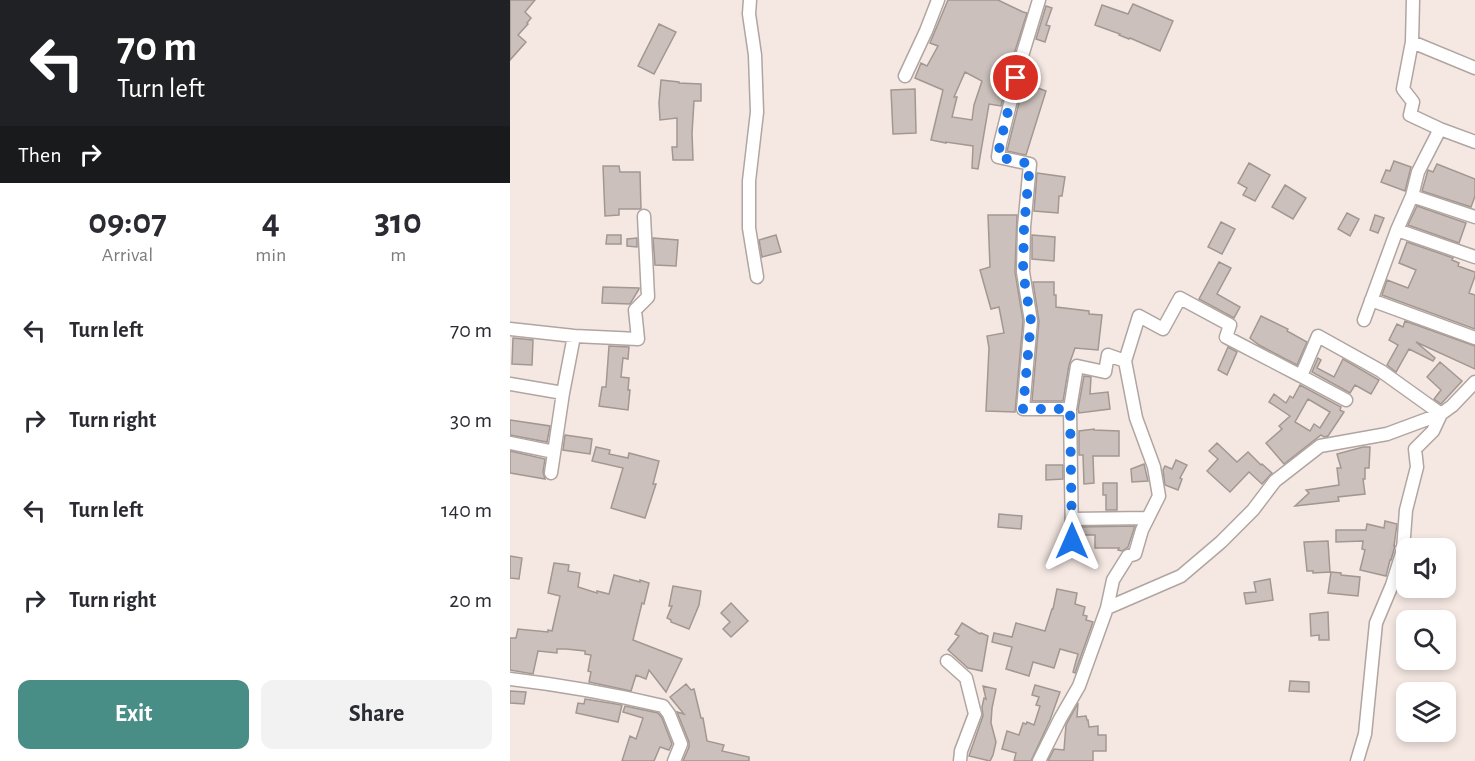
<!DOCTYPE html>
<html lang="en">
<head>
<meta charset="utf-8">
<style>
	body { margin:0; font-family:"Alegreya Sans",sans-serif; background:#f2f2f3; color:#2b2b33; height:100vh; display:flex; flex-direction:column; font-size:22px; white-space:nowrap }
	* { box-sizing:border-box; margin:0 }
	p { font-size:20px; color:#7c7c81 }
	.icon { flex:none; width:33px; height:33px; fill:none; stroke:currentColor; stroke-width:2; stroke-linecap:round; stroke-linejoin:round }
	.map { position:relative; flex:1; overflow:hidden }
	.panel { display:flex; flex-direction:column; background:#fff; width:510px }
	.panel>* { flex:none }
	.hud { background:#202124; color:#fff; overflow:hidden }
	.controls { position:absolute; left:886px; top:538px; display:grid; gap:12px }
	.controls a { display:grid; place-items:center; width:60px; height:60px; border-radius:12px; background:#fff; box-shadow:0 3px 9px #0003; font-size:30px }
	.pin { position:absolute; display:grid; place-items:center; width:51px; height:51px; color:#fff; margin:-26px; border:3px solid #fff; border-radius:50%; box-shadow:0 2px 6px #0007 }
	.me { position:absolute; width:66px; margin:-33px; rotate:0deg; stroke-linejoin:round; filter:drop-shadow(0 0 4px #0008) }
	.turn { display:flex; align-items:center; gap:21px; height:126px; padding:0 18px; font-size:27px }
	.turn .icon { width:78px; height:78px; stroke-width:2.5 }
	.turn b { display:block; font-size:42px; line-height:51px }
	.then { display:flex; align-items:center; height:57px; padding:0 18px; background:#0003; gap:12px; font-size:22px }
	.eta { display:flex; justify-content:space-evenly; align-items:center; height:102px; text-align:center }
	.eta b { font-size:36px; font-weight:600; line-height:42px }
	.cta { display:flex; gap:12px; margin-top:auto; padding:12px 18px }
	.cta a { flex:1; height:69px; border-radius:12px; background:#488e86; color:#fff; font-size:24px; font-weight:600; line-height:69px; text-align:center }
	.cta a+a { background:#f2f2f3; color:#2b2b33 }
	ul { padding:0; list-style:none }
	li { display:flex; align-items:center; gap:18px; height:90px; padding:0 18px }
	li div { flex:1 }
	li b { display:block; font-size:22px }
	li em { font-style:normal }
	main { display:flex; flex:1; min-height:0 }
	.map>svg:first-child { display:block }
	.building { fill:#cbc0bb; stroke:#a39792; stroke-width:1.5; fill-rule:evenodd }
	.lines { fill:none; stroke-linecap:round; stroke-linejoin:round }
	.minor-casing { stroke:#b0a5a0; stroke-width:15 }
	.minor { stroke:#fff; stroke-width:12 }
	.route { stroke:#1a73e8; stroke-width:10; stroke-dasharray:0 18 }
</style>
</head>
<body>
<main>
<section class="panel">
<div class="hud">
<div class="turn"><svg class="icon" aria-label="left" viewBox="0 0 24 24"><path d="M17 20v-9H6M10 6l-5 5 5 5"/></svg><div><b>70 m</b>Turn left</div></div>
<div class="then">Then<svg class="icon" aria-label="right" viewBox="0 0 24 24"><path d="M7 20v-9h11M14 6l5 5-5 5"/></svg></div>
</div>
<div class="eta">
<div><b>09:07</b><p>Arrival</p></div>
<div><b>4</b><p>min</p></div>
<div><b>310</b><p>m</p></div>
</div>
<ul>
<li><svg class="icon" aria-label="left" viewBox="0 0 24 24"><path d="M17 20v-9H6M10 6l-5 5 5 5"/></svg><div><b>Turn left</b></div><em>70 m</em></li>
<li><svg class="icon" aria-label="right" viewBox="0 0 24 24"><path d="M7 20v-9h11M14 6l5 5-5 5"/></svg><div><b>Turn right</b></div><em>30 m</em></li>
<li><svg class="icon" aria-label="left" viewBox="0 0 24 24"><path d="M17 20v-9H6M10 6l-5 5 5 5"/></svg><div><b>Turn left</b></div><em>140 m</em></li>
<li><svg class="icon" aria-label="right" viewBox="0 0 24 24"><path d="M7 20v-9h11M14 6l5 5-5 5"/></svg><div><b>Turn right</b></div><em>20 m</em></li>
</ul>
<div class="cta"><a>Exit</a><a>Share</a></div>
</section>
<div class="map">
<svg width="965" height="761" viewBox="0 0 965 761">
	<rect width="100%" height="100%" fill="#f5e8e3"/>
	<path class="building" d="M0 0H25L15 12 21 18 17 23 18 24 8 35 16 42 0 60Z
		M438 0H488L513 12 517 13 504 54 491 106 479 104 468 169 462 168 463 146 436 142V143L421 140 433 90 405 78 411 63 417 66 428 46 420 43ZM455 72 472 81 464 105 462 120 442 117 447 97H444Z
		M623 4 663 21 650 51 620 38 619 39 609 35 610 34 585 25 592 5 618 14Z
		M536 6 542 8 536 25 540 26 535 42 526 39Z
		M149 24 166 32 144 74 128 66Z
		M151 80 169 82V83L191 84V101H184L182 133 183 160H163L162 147H167V118L150 120 149 103Z
		M514 83 536 91 516 155 497 151Z
		M405 89 406 133 383 134 381 90Z
		M884 161 901 167 895 191 871 182 876 170 880 171Z
		M739 163 760 175 745 201 733 195 737 188 728 183Z
		M927 164 965 179V196L961 207 912 191 918 170 923 172Z
		M93 166H109L110 172H130L131 209H109V215L95 216Z
		M527 173 555 177 552 196H549L548 213 524 211Z
		M775 185 796 198 783 219 762 207Z
		M907 206 956 223 949 243 898 225Z
		M837 213 849 219 840 236 828 229Z
		M478 215H507L505 272 513 321 505 412 476 411 479 348 477 336 494 333 489 307 481 309 470 270 480 267Z
		M865 215 874 218 868 233 860 230Z
		M711 222 725 229 712 254 698 247Z
		M97 235H111V244H96Z
		M266 235 271 252 252 257 249 240Z
		M522 235 545 237 544 261 522 259Z
		M127 238V247L117 246V239Z
		M143 238 168 240 166 266 145 265Z
		M897 242 943 258 942 260 949 263 948 266 965 272V276L959 293 965 295V329L872 295 877 280 898 288 906 270 889 263Z
		M709 262 721 268 707 294 730 307 724 318 689 299Z
		M523 282H544V295H546V307L579 311V314L592 315 588 350 565 348 559 365 553 401H522L529 321Z
		M93 287 129 288V289L120 304 92 303Z
		M751 316 778 329 777 331 797 342 787 365 749 345 740 338Z
		M895 321 965 346V369L906 342 925 358 923 361 899 349 886 372 877 365 888 345 879 340 887 324 893 327Z
		M3 338 23 340 22 365 2 364Z
		M99 346 119 347 118 359 113 358 111 377 119 378 118 390H120L118 410 89 406 92 387H96Z
		M718 347 727 352 717 375 708 370Z
		M808 358 811 360 807 368 824 377 833 359 869 380 861 394 845 385 840 393 802 372Z
		M930 362 952 381 931 404 924 399 931 390 917 377Z
		M574 376 581 377 580 394 598 392 600 409 569 413 568 409Z
		M790 385 831 407 830 410 834 412 818 436 814 437 811 435 774 464 756 443 772 429 769 426 780 416 759 402 764 394 776 403 780 396 783 398ZM798 399 820 412 810 428 804 424 800 431 785 422Z
		M0 420 40 426 37 442 0 435Z
		M584 429V430L609 431V456H583L584 483 574 484 573 455H569V431Z
		M55 435 82 439 80 454 53 450Z
		M707 443 727 462 738 452 751 465 752 464 762 473 752 484 739 472 720 492 697 471 708 459 699 451Z
		M86 447 100 450 99 454 118 458 119 453 149 461 143 484H146L135 518 101 508 113 468 82 461Z
		M853 447H860L859 468H855V479H853L855 494 828 497 829 501 785 506 799 493 796 490 829 485 827 468H831L827 454Z
		M0 451 35 459 33 472 35 479 0 473Z
		M666 460 677 465 670 478 672 479 668 490 655 485 653 470 655 466 662 469Z
		M634 464 638 481 622 482 621 469Z
		M536 465H553V479L536 480Z
		M593 483H607V510H596V495H593Z
		M489 514 512 516 511 529 488 527Z
		M875 521 887 524 884 546H885L881 560H880L876 576 850 570 855 550 852 549 853 541 826 542V530H856L857 524 874 528Z
		M625 526 618 547 612 551 608 550 609 548H585V535H570V527Z
		M818 541 820 572 803 573V571H797L794 542Z
		M0 556 12 558 9 579 0 578Z
		M44 563 59 565 58 571 70 573 68 587 87 593V591L99 594 104 575 130 582V580L139 583 134 604 132 603 123 640 172 659 156 692 139 670 136 679 126 675 121 691 79 682 81 672 78 671 81 655 75 654V651L56 649H47V653L28 651 23 674 0 670V638H6L8 629 38 632V630L42 631 50 596 38 593Z
		M821 572 831 573V575L850 577 848 596 818 593Z
		M760 579 763 600 736 604 734 593 746 592 744 582Z
		M163 586 191 591 189 605 179 629 161 622V620L157 618 162 606H159Z
		M547 589 567 593 565 604 575 607 573 615 577 616 576 620 583 622 565 673 563 672 568 654 550 649 544 668 523 662 519 676 496 669 502 647 482 642 484 633 502 637 506 623 535 631 542 609H543Z
		M221 603 238 621 221 637 213 629 220 622 211 613Z
		M818 612 819 640H809V635L801 636 800 614Z
		M452 623 470 634 471 633 478 636 472 671 458 668 438 650 449 636 445 634Z
		M780 681 799 682V692L779 691Z
		M176 684 181 690 184 689 191 718H193L197 741 214 745 212 751 239 757V761H173L179 747V742L167 712 174 714 160 697Z
		M525 685 550 692 540 720 521 761H504L506 753 492 749 497 731 509 735 513 723 516 724 517 722 524 725 530 706 526 705 529 697 522 695Z
		M473 686 486 689 482 708 481 723 486 742 483 755 480 761 459 756 473 716 472 707 474 698 476 699Z
		M0 691 16 692 14 704 0 703Z
		M75 699 112 705 108 722 66 713 68 703 74 704Z
		M568 703 567 717 576 716 577 720H578L579 727 588 726V735H596V751H583V761H538L544 749 554 750 556 725Z
		M115 706 148 713 152 718 162 744 159 750 150 747 144 761H112L120 736 126 739 133 718 113 712Z"/>
	<g class="lines">
		<defs>
			<path id="minor" d="M240 0 239 14 245 55 247 112 239 181V228L247 277
				M529 0 512 56 490 144 488 157 520 164 514 227 513 272 521 321 513 409H560
				M903 0 902 42 893 89 903 102 900 115 930 129 965 142
				M902 42 965 68
				M395 76 416 31 428 0
				M902 196 965 217
				M887 230 965 257
				M861 300 965 338
				M854 320 887 230 902 196 908 172 930 129
				M0 329 64 336 128 339 125 310 138 297 134 216
				M791 376 836 400
				M0 384 53 393
				M0 443 44 452
				M41 473 53 393 64 336
				M562 519 638 518
				M562 541 560 409 567 366 595 372 598 355 615 361 629 316 653 329 670 298 720 325 716 337 791 376 808 336 871 371 931 414 923 431 905 449 907 467 896 510 893 550 882 585 866 623 855 734 847 761
				M597 608 603 580 618 556 625 554 632 530 649 496 644 467 626 418 615 361
				M437 661 456 678 465 714 451 751 450 761
				M0 679C52 685 102 694 153 706L159 714 171 744 164 761
				M529 761 550 719 569 686 597 608 671 576 711 542 743 510 765 481 810 446 877 434 931 414 942 406 965 382"/>
		</defs>
		<use href="#minor" class="minor-casing"/>
		<use href="#minor" class="minor"/>
	</g>
	<g class="lines">
		<path class="route" d="M506 78 490 144 488 157 520 164 514 227 513 272 521 321 513 409H560L562 541"/>
	</g>
</svg>
<div class="controls">
<a><svg class="icon" aria-label="sound" viewBox="0 0 24 24"><path d="M4 9h4l5-4v14l-5-4H4zM17 9q2 3 0 6"/></svg></a>
<a><svg class="icon" aria-label="search" viewBox="0 0 24 24"><circle cx="10" cy="10" r="6"/><path d="M15 15l6 6"/></svg></a>
<a><svg class="icon" aria-label="layers" viewBox="0 0 24 24"><path d="M12 4l9 5-9 5-9-5zM3 14l9 5 9-5"/></svg></a>
</div>
<div class="pin" style="left:506px;top:78px;background:#d93025"><svg class="icon" aria-label="arrive" viewBox="0 0 24 24"><path d="M6 21V4h12l-3 4 3 4H6"/></svg></div>
<svg class="me" style="left:562px;top:541px" viewBox="-20 -20 40 40"><path d="M0-17L14 15 0 8-14 15z" fill="#1a73e8" stroke="#fff" stroke-width="4"/></svg>
</div>
</main>
</body>
</html>
